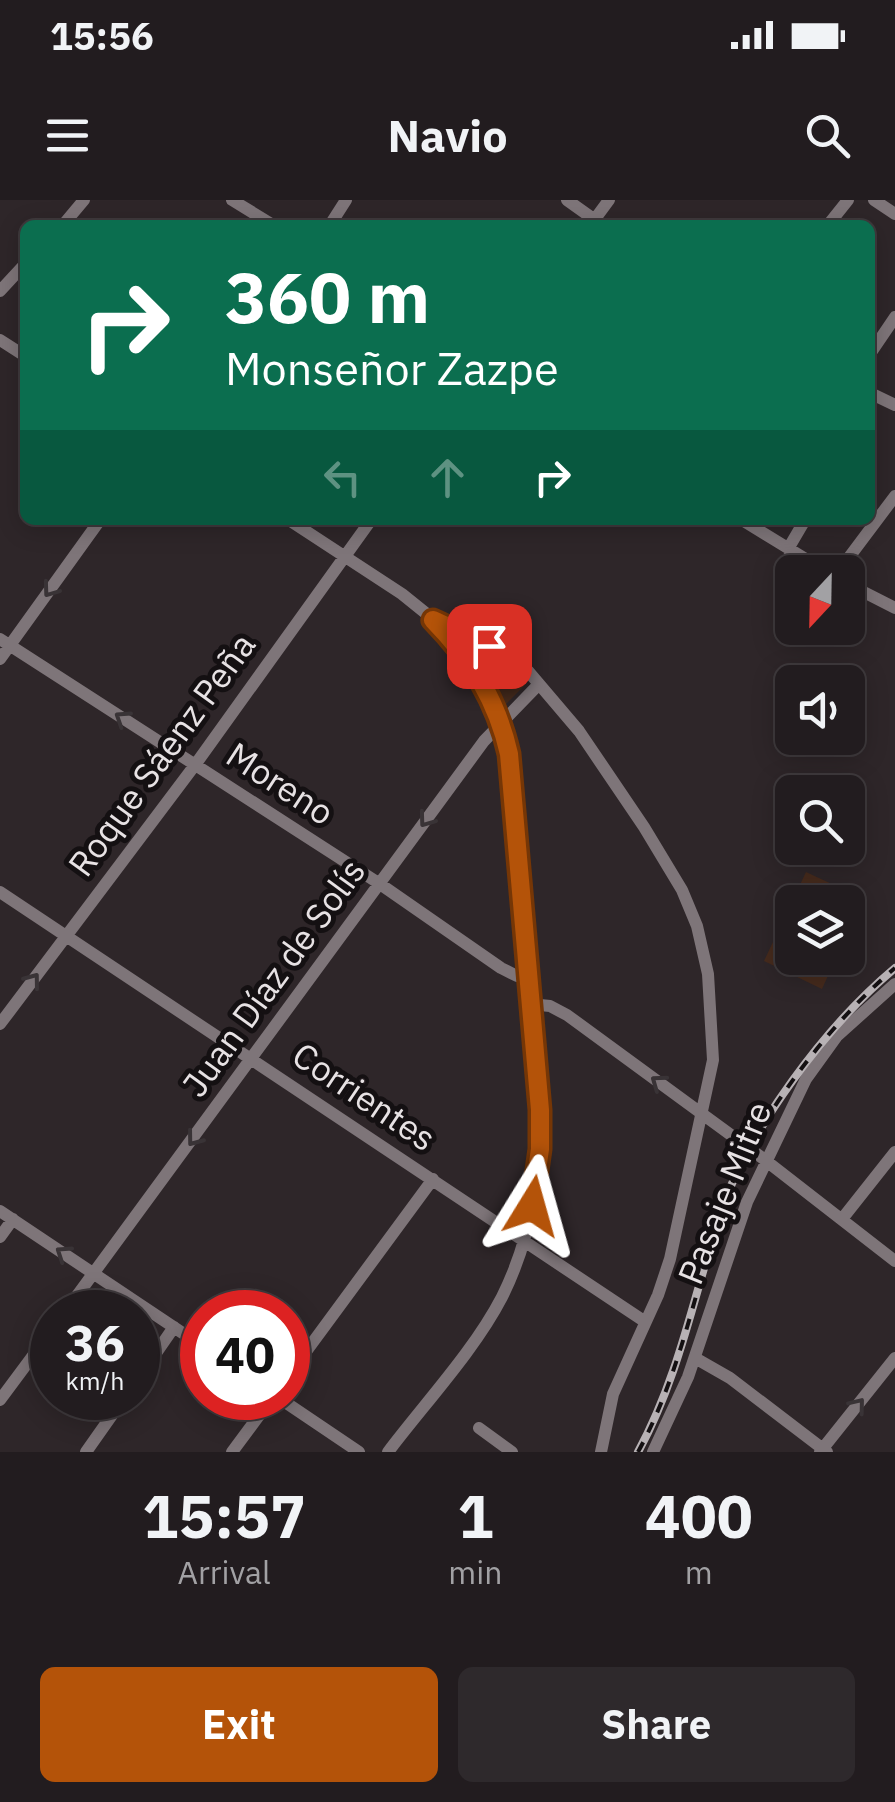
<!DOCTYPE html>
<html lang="en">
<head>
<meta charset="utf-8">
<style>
	body { margin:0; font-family:"IBM Plex Sans",sans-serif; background:#2e292c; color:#f1f3f6; height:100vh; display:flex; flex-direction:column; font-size:38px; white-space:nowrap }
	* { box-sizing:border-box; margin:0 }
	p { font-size:32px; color:#a2a1a4 }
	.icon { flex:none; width:55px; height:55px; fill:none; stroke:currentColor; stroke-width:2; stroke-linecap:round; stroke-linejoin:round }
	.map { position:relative; height:1252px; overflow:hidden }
	.drawer { display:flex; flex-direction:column; background:#221c1f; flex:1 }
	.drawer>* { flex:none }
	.banner { position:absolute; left:20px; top:20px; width:855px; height:305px; border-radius:15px; box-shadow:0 5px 25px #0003,0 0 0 2px #3f3a3d; background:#0b6e4f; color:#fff; overflow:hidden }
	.needle { width:65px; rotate:202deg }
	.buttons { position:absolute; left:775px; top:355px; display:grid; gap:20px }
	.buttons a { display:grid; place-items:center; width:90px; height:90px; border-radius:15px; background:#221c1f; box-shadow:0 5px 25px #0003,0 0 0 2px #3f3a3d; font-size:50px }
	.speed { position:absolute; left:30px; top:1090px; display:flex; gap:20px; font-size:50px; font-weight:700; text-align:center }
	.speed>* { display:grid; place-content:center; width:130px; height:130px; border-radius:50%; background:#221c1f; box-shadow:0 5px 25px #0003,0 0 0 2px #3f3a3d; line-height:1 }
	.speed small { font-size:25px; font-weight:400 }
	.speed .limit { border:15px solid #d22; background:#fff; color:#111 }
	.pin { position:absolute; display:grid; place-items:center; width:85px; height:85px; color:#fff; margin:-42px; border-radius:20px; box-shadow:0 5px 15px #0006 }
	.me { position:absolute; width:110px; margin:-55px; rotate:8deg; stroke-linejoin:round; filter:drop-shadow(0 0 8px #0008) }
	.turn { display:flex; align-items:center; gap:35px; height:210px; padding:0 40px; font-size:45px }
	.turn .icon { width:130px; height:130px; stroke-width:2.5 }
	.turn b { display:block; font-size:70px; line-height:85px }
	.lanes { display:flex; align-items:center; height:95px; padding:0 40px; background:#0003; justify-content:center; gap:50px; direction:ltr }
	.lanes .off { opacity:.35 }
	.eta { display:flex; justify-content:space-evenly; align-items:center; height:170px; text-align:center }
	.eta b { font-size:60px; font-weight:700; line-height:70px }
	.button { display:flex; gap:20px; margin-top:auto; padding:20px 40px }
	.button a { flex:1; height:115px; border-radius:15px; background:#b45309; color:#fff; font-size:40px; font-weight:700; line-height:115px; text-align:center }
	.button a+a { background:#2e292c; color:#f1f3f6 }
	.status { display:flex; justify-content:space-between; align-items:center; height:70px; padding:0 50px; background:#221c1f; direction:ltr }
	.status svg { height:28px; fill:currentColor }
	header { display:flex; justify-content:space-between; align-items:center; height:130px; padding:0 40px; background:#221c1f; font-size:45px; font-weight:700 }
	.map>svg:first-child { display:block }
	.green { fill:#462b1d }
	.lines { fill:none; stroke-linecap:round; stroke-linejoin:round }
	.minor { stroke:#7e7579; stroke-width:12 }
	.rail-casing { stroke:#b8b2b5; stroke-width:8 }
	.rail { stroke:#141012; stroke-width:4; stroke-dasharray:11; stroke-linecap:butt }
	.oneway { stroke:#393336 }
	.route-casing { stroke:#753606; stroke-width:25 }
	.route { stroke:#b45309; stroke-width:18 }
	.labels { text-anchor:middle; stroke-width:10; stroke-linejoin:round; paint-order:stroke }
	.street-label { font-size:35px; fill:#e7e2e4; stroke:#141012 }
</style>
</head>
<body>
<div class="status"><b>15:56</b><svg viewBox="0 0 49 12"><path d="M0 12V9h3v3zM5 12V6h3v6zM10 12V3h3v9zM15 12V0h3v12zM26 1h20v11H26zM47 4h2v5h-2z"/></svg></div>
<header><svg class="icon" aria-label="menu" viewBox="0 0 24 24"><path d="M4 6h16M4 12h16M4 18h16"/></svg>Navio<svg class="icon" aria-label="search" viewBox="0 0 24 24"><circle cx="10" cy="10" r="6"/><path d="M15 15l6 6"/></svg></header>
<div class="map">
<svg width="895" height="1252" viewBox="0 0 895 1252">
	<rect width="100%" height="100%" fill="#2e2629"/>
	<path class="green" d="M462 440 507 462 526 484 504 506 479 461Z
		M806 672 864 699 848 734V702H792V758H836L822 789 764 761Z"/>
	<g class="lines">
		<path class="minor" d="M232 0 273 25
			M567 0 602 25
			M874 0 895 14
			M592 23 609 0
			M63 25 84 0
			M330 25 346 0
			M828 25 848 0
			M0 91 25 64
			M0 140 25 156
			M870 154 895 117
			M870 193 895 205
			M289 320 402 394 433 419 467 433 528 471 579 531 644 627 682 690 697 726 708 774 713 860 670 1059 658 1095 613 1194 601 1252
			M742 320 827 372
			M788 349 805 320
			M838 372 895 296
			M848 384 895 408
			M0 439 380 684 501 768 517 776 528 775
			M0 459 100 320
			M0 692 644 1121
			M530 804 550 806 567 815 765 960 895 1061
			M0 824 195 565 371 320
			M0 1011 202 1146
			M842 1019 895 952
			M0 1037 13 1019
			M65 1112 484 541 539 484
			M695 1158 730 1178 827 1252
			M288 1176 433 979
			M138 1179 174 1127
			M279 1198 359 1252
			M0 1200 52 1130
			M479 1228 512 1252
			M86 1252 124 1198
			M232 1252 272 1198
			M388 1252C425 1203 474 1151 502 1097 531 1039 541 974 540 910L509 554C498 503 474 462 438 425
			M653 1252 688 1177 747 1002 806 879 837 836 895 784
			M820 1252 895 1158"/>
		<defs>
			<path id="rail" d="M638 1252C679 1177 694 1095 720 1015 748 929 827 825 895 768"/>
		</defs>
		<use href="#rail" class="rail-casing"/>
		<use href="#rail" class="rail"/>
	</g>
	<defs><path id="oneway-chevron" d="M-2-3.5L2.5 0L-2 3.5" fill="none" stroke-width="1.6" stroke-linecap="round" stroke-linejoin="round" transform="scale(2.5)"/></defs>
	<g class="oneway">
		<use href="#oneway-chevron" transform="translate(50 390) rotate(126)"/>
		<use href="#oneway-chevron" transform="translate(122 518) rotate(-147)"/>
		<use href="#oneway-chevron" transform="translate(426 620) rotate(126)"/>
		<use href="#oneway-chevron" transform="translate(33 780) rotate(-53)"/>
		<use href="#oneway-chevron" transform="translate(658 882) rotate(-144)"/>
		<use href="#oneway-chevron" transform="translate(194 939) rotate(127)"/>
		<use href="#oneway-chevron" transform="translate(63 1053) rotate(-146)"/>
		<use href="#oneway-chevron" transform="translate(858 1205) rotate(-51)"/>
	</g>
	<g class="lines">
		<defs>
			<path id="route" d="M489 446 433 420C471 459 497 500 509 554L540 910V949L532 1006"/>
		</defs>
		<use href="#route" class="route-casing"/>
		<use href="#route" class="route"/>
	</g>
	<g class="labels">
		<g class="street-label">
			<text transform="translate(162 555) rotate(-54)" y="12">Roque Sáenz Peña</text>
			<text transform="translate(280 584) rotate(33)" y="12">Moreno</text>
			<text transform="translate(274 778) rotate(-54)" y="12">Juan Díaz de Solís</text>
			<text transform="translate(364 897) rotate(34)" y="12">Corrientes</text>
			<text transform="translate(725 993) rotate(-68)" y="12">Pasaje Mitre</text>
		</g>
	</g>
</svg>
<div class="buttons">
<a><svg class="needle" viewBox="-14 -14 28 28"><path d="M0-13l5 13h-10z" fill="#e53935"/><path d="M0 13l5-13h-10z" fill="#a2a1a4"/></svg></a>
<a><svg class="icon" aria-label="sound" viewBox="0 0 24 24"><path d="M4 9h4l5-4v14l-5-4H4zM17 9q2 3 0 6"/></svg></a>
<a><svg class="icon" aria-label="search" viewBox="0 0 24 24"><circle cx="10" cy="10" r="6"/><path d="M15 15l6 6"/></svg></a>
<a><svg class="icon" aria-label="layers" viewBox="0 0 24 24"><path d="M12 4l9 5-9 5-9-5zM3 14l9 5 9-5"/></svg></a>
</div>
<div class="speed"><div>36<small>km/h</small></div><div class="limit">40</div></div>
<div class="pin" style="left:489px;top:446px;background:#d93025"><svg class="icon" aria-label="arrive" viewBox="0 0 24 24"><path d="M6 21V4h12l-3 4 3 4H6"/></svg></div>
<svg class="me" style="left:532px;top:1006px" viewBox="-20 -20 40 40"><path d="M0-17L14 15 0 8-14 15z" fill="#b45309" stroke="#fff" stroke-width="4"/></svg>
<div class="banner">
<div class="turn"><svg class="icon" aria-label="right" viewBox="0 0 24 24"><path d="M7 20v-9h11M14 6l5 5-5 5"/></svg><div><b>360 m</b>Monseñor Zazpe</div></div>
<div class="lanes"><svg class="icon off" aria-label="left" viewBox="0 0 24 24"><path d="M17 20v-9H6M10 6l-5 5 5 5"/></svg><svg class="icon off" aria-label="ahead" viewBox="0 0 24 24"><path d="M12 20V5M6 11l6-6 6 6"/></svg><svg class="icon" aria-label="right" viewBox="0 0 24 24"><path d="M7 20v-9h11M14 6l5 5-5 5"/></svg></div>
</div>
</div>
<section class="drawer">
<div class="eta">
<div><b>15:57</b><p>Arrival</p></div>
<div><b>1</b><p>min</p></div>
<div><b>400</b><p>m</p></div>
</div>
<div class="button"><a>Exit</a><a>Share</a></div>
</section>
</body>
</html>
